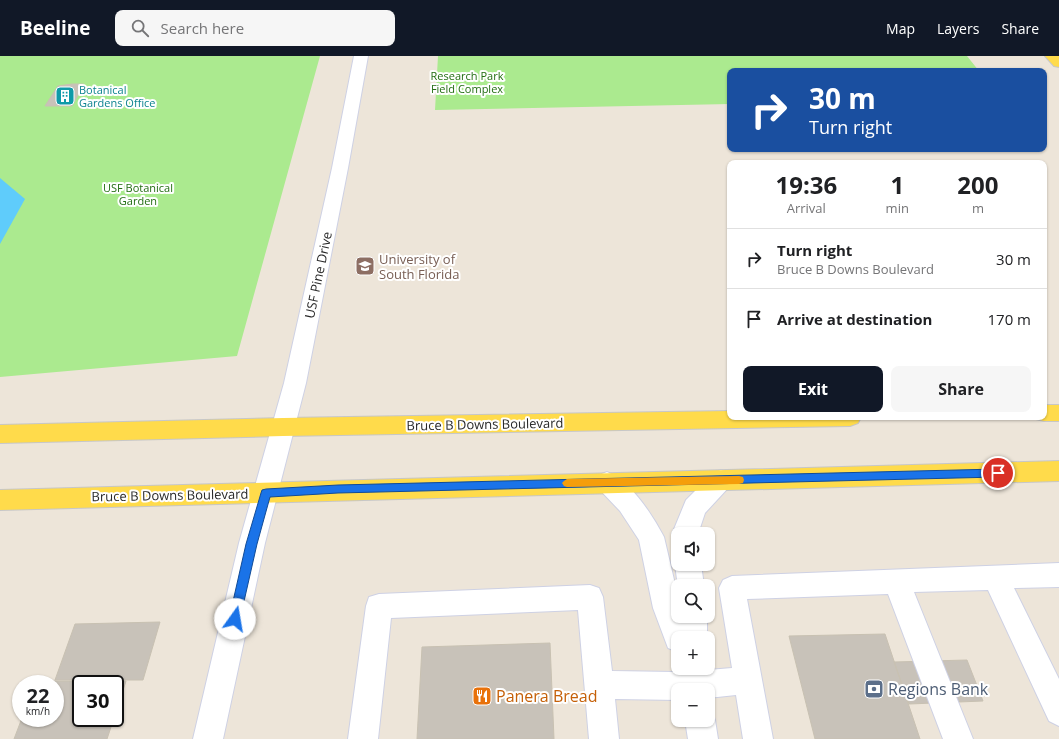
<!DOCTYPE html>
<html lang="en">
<head>
<meta charset="utf-8">
<style>
	body { margin:0; font-family:"Open Sans",sans-serif; background:#f6f6f6; color:#202124; height:100vh; display:flex; flex-direction:column; font-size:15px; white-space:nowrap }
	* { box-sizing:border-box; margin:0 }
	p { font-size:13px; color:#757577 }
	.icon { flex:none; width:22px; height:22px; fill:none; stroke:currentColor; stroke-width:2; stroke-linecap:round; stroke-linejoin:round }
	.map { position:relative; flex:1; overflow:hidden }
	.details { position:absolute; left:727px; top:104px; width:320px; height:260px; display:flex; flex-direction:column; background:#fff; border-radius:8px; box-shadow:0 1px 3px #0004 }
	.details>* { flex:none }
	.hud { position:absolute; left:727px; top:12px; width:320px; height:84px; border-radius:8px; box-shadow:0 1px 3px #0004; background:#1a4fa0; color:#fff; overflow:hidden }
	.tools { position:absolute; left:671px; top:471px; display:grid; gap:8px }
	.tools a { display:grid; place-items:center; width:44px; height:44px; border-radius:8px; background:#fff; box-shadow:0 1px 3px #0004; font-size:20px }
	.speed { position:absolute; left:12px; top:619px; display:flex; gap:8px; font-size:20px; font-weight:700; text-align:center }
	.speed>* { display:grid; place-content:center; width:52px; height:52px; border-radius:50%; background:#fff; box-shadow:0 1px 3px #0004; line-height:1 }
	.speed small { font-size:10px; font-weight:400 }
	.speed .limit { border:2px solid #111; border-radius:6px; background:#fff; color:#111 }
	.pin { position:absolute; display:grid; place-items:center; width:34px; height:34px; color:#fff; margin:-17px; border:2px solid #fff; border-radius:50%; box-shadow:0 1px 4px #0007 }
	.me { position:absolute; width:44px; margin:-22px; rotate:13deg; stroke-linejoin:round; filter:drop-shadow(0 0 3px #0008) }
	.turn { display:flex; align-items:center; gap:14px; height:84px; padding:0 16px; font-size:18px }
	.turn .icon { width:52px; height:52px; stroke-width:2.5 }
	.turn b { display:block; font-size:28px; line-height:34px }
	.eta { display:flex; justify-content:space-evenly; align-items:center; height:68px; text-align:center }
	.eta b { font-size:24px; font-weight:700; line-height:28px }
	.button { display:flex; gap:8px; margin-top:auto; padding:8px 16px }
	.button a { flex:1; height:46px; border-radius:8px; background:#111827; color:#fff; font-size:16px; font-weight:700; line-height:46px; text-align:center }
	.button a+a { background:#f6f6f6; color:#202124 }
	ul { padding:0; list-style:none }
	li { display:flex; align-items:center; gap:12px; height:60px; padding:0 16px; border-top:1px solid #e0e0e0 }
	li div { flex:1 }
	li b { display:block; font-size:15px }
	li em { font-style:normal }
	header { display:flex; align-items:center; gap:24px; box-sizing:border-box; height:56px; padding:0 20px; background:#111827; color:#fff }
	header strong { font-size:19px }
	nav { display:flex; gap:22px; margin-inline-start:auto; font-size:14px }
	.search { width:280px; height:36px; background:#f6f6f6; display:flex; align-items:center; gap:10px; box-sizing:border-box; padding:0 14px; border-radius:8px; color:#757577; font-size:15px }
	.map>svg:first-child { display:block }
	.green { fill:#abea8f }
	.water { fill:#5fccfb }
	.building { fill:#c8c2b9; stroke:#c8c1b2 }
	.lines { fill:none; stroke-linecap:round; stroke-linejoin:round }
	.minor-casing { stroke:#ced1e4; stroke-width:2 }
	.major-casing { stroke:#c7c7c7; stroke-width:2 }
	.minor { fill:#fff; fill-rule:evenodd }
	.major { fill:#ffdb4b; fill-rule:evenodd }
	.route { fill:#1a73e8; stroke:#114b97 }
	.slow { fill:#f59e0b }
	.labels { text-anchor:middle; stroke-width:4; stroke-linejoin:round; paint-order:stroke }
	.far-park-label { font-size:11px; fill:#226d12; stroke:#fff }
	.far-culture-label { font-size:11px; fill:#0d838f; stroke:#fff; text-anchor:start }
	.education-label { font-size:13px; fill:#785e54; stroke:#fff; text-anchor:start }
	.street-label { font-size:13px; fill:#292929; stroke:#fff }
	.near-service-label { font-size:16px; fill:#4e5e75; stroke:#fff; text-anchor:start }
	.near-food-label { font-size:16px; fill:#c56008; stroke:#fff; text-anchor:start }
</style>
</head>
<body>
<header>
<strong>Beeline</strong>
<div class="search"><svg class="icon" aria-label="search" viewBox="0 0 24 24"><circle cx="10" cy="10" r="6"/><path d="M15 15l6 6"/></svg>Search here</div>
<nav><a>Map</a><a>Layers</a><a>Share</a></nav>
</header>
<div class="map">
<svg width="1059" height="683" viewBox="0 0 1059 683">
	<rect width="100%" height="100%" fill="#ede5d9"/>
	<path class="green" d="M0 0H320L237 300 0 321Z
		M438 0H967L979 15H730V48L435 54Z"/>
	<path class="water" d="M0 122 25 143 0 188Z"/>
	<path class="building" d="M72 28H84L72 50H45L58 30Z
		M160 566 143 624H55L75 568Z
		M885 578 920 683H815L789 580Z
		M550 587 554 683H417L422 591Z
		M967 604 983 645 909 648 894 606Z
		M36 625H126L115 659V628H81V662H114L107 683H14L22 662H55V628H35Z"/>
	<g class="lines">
		<defs>
			<path id="minor" d="M354 0H368L348 112 306 327 265 487 223 683H193L239 487 284 327 332 112Z
				M721 414 729 417 733 424 729 431 705 457 698 478H678V486H676L672 478 686 444 713 417Z
				M607 416C630 424 653 460 664 481L678 541V560H707V582H678V596L668 592 653 552 639 484 620 455 599 433 595 426 599 419Z
				M678 502V508H701L704 530 678 531 675 508Z
				M1059 507V531L1014 532 1059 623V670L1049 665 988 534 914 536 973 683H943L888 538 747 543 773 683H743L736 639 708 642V634H678V644L615 643 619 683H589L578 554 391 562 378 683H348L366 550 369 541 379 538 590 529 599 532 603 541 612 615 675 616 674 612 678 602V612L708 611V614L732 612 719 532 723 524 732 520Z
				M708 652 711 653 715 664 718 683H688L685 664H708Z"/>
			<path id="major" d="M1045 0H1059V11L1054 10Z
				M1044 349H1059V365H1044L1036 363 1035 361H1044Z
				M730 355V361H861L858 367 850 370 283 380 0 387V369L283 362Z
				M1059 405V425L0 454V434Z"/>
		</defs>
		<use href="#minor" class="minor-casing"/>
		<use href="#major" class="major-casing"/>
		<use href="#minor" class="minor"/>
		<use href="#major" class="major"/>
	</g>
	<path class="route" d="M998 413 1001 414 1002 417 1001 419 998 421 338 437 270 441 257 488 240 563 239 566 235 568 231 566 229 563 246 488 261 437 262 434 266 433 338 429Z"/>
	<path class="slow" d="M739 420 743 421 744 424 743 427 739 428 567 431 564 430 562 427 564 425 567 423Z"/>
	<defs>
		<symbol id="building-square" viewBox="-11 -11 22 22"><rect x="-9" y="-9" width="18" height="18" rx="4" fill="#0f9aa8" stroke="#fff"/><path d="M-4-6H4V6H1V3H-1V6H-4ZM-2.5-4.3h1.7v1.8h-1.7ZM.8-4.3h1.7v1.8H.8ZM-2.5-1h1.7V.8h-1.7ZM.8-1h1.7V.8H.8Z" fill="#fff"/></symbol>
		<symbol id="university-square" viewBox="-11 -11 22 22"><rect x="-9" y="-9" width="18" height="18" rx="4" fill="#8d6e63" stroke="#fff"/><path d="M0-5L7-2L0 1L-7-2ZM-4 1L0 2.5L4 1V4Q0 6-4 4Z" fill="#fff"/></symbol>
		<symbol id="bank-square" viewBox="-11 -11 22 22"><rect x="-9" y="-9" width="18" height="18" rx="4" fill="#5c6f8a" stroke="#fff"/><path d="M-6-4H6V4H-6ZM0-2.3a2.3 2.3 0 1 0 0 4.6a2.3 2.3 0 1 0 0-4.6Z" fill="#fff"/></symbol>
		<symbol id="restaurant-square" viewBox="-11 -11 22 22"><rect x="-9" y="-9" width="18" height="18" rx="4" fill="#e8710a" stroke="#fff"/><path d="M-5-6h1v4h1v-4h1v4h1v-4h1v5L-1.5 .5V6h-2V.5L-5-1ZM5-6V6H3V1.5H1.5Q1.5-4 5-6Z" fill="#fff"/></symbol>
	</defs>
	<g fill-rule="evenodd">
		<use href="#building-square" x="54" y="29" width="22" height="22"/>
		<use href="#university-square" x="354" y="199" width="22" height="22"/>
		<use href="#bank-square" x="863" y="622" width="22" height="22"/>
		<use href="#restaurant-square" x="471" y="629" width="22" height="22"/>
	</g>
	<g class="labels">
		<g class="far-park-label">
			<text x="467" y="24">Research Park<tspan x="467" dy="13">Field Complex</tspan></text>
			<text x="138" y="136">USF Botanical<tspan x="138" dy="13">Garden</tspan></text>
		</g>
		<g class="far-culture-label">
			<text x="79" y="38">Botanical<tspan x="79" dy="13">Gardens Office</tspan></text>
		</g>
		<g class="education-label">
			<text x="379" y="208">University of<tspan x="379" dy="15">South Florida</tspan></text>
		</g>
		<g class="street-label">
			<text transform="translate(318 219) rotate(-78)" y="5">USF Pine Drive</text>
			<text transform="translate(485 368) rotate(-1)" y="5">Bruce B Downs Boulevard</text>
			<text transform="translate(170 439) rotate(-1)" y="5">Bruce B Downs Boulevard</text>
		</g>
		<g class="near-service-label">
			<text x="888" y="639">Regions Bank</text>
		</g>
		<g class="near-food-label">
			<text x="496" y="646">Panera Bread</text>
		</g>
	</g>
</svg>
<div class="tools">
<a><svg class="icon" aria-label="sound" viewBox="0 0 24 24"><path d="M4 9h4l5-4v14l-5-4H4zM17 9q2 3 0 6"/></svg></a>
<a><svg class="icon" aria-label="search" viewBox="0 0 24 24"><circle cx="10" cy="10" r="6"/><path d="M15 15l6 6"/></svg></a>
<a>+</a>
<a>−</a>
</div>
<div class="speed"><div>22<small>km/h</small></div><div class="limit">30</div></div>
<div class="pin" style="left:998px;top:417px;background:#d93025"><svg class="icon" aria-label="arrive" viewBox="0 0 24 24"><path d="M6 21V4h12l-3 4 3 4H6"/></svg></div>
<svg class="me" style="left:235px;top:563px" viewBox="-20 -20 40 40"><circle r="19" fill="#fff"/><path d="M0-13L10 11 0 6-10 11z" fill="#1a73e8"/></svg>
<div class="hud">
<div class="turn"><svg class="icon" aria-label="right" viewBox="0 0 24 24"><path d="M7 20v-9h11M14 6l5 5-5 5"/></svg><div><b>30 m</b>Turn right</div></div>
</div>
<section class="details">
<div class="eta">
<div><b>19:36</b><p>Arrival</p></div>
<div><b>1</b><p>min</p></div>
<div><b>200</b><p>m</p></div>
</div>
<ul>
<li><svg class="icon" aria-label="right" viewBox="0 0 24 24"><path d="M7 20v-9h11M14 6l5 5-5 5"/></svg><div><b>Turn right</b><p>Bruce B Downs Boulevard</p></div><em>30 m</em></li>
<li><svg class="icon" aria-label="arrive" viewBox="0 0 24 24"><path d="M6 21V4h12l-3 4 3 4H6"/></svg><div><b>Arrive at destination</b></div><em>170 m</em></li>
</ul>
<div class="button"><a>Exit</a><a>Share</a></div>
</section>
</div>
</body>
</html>
